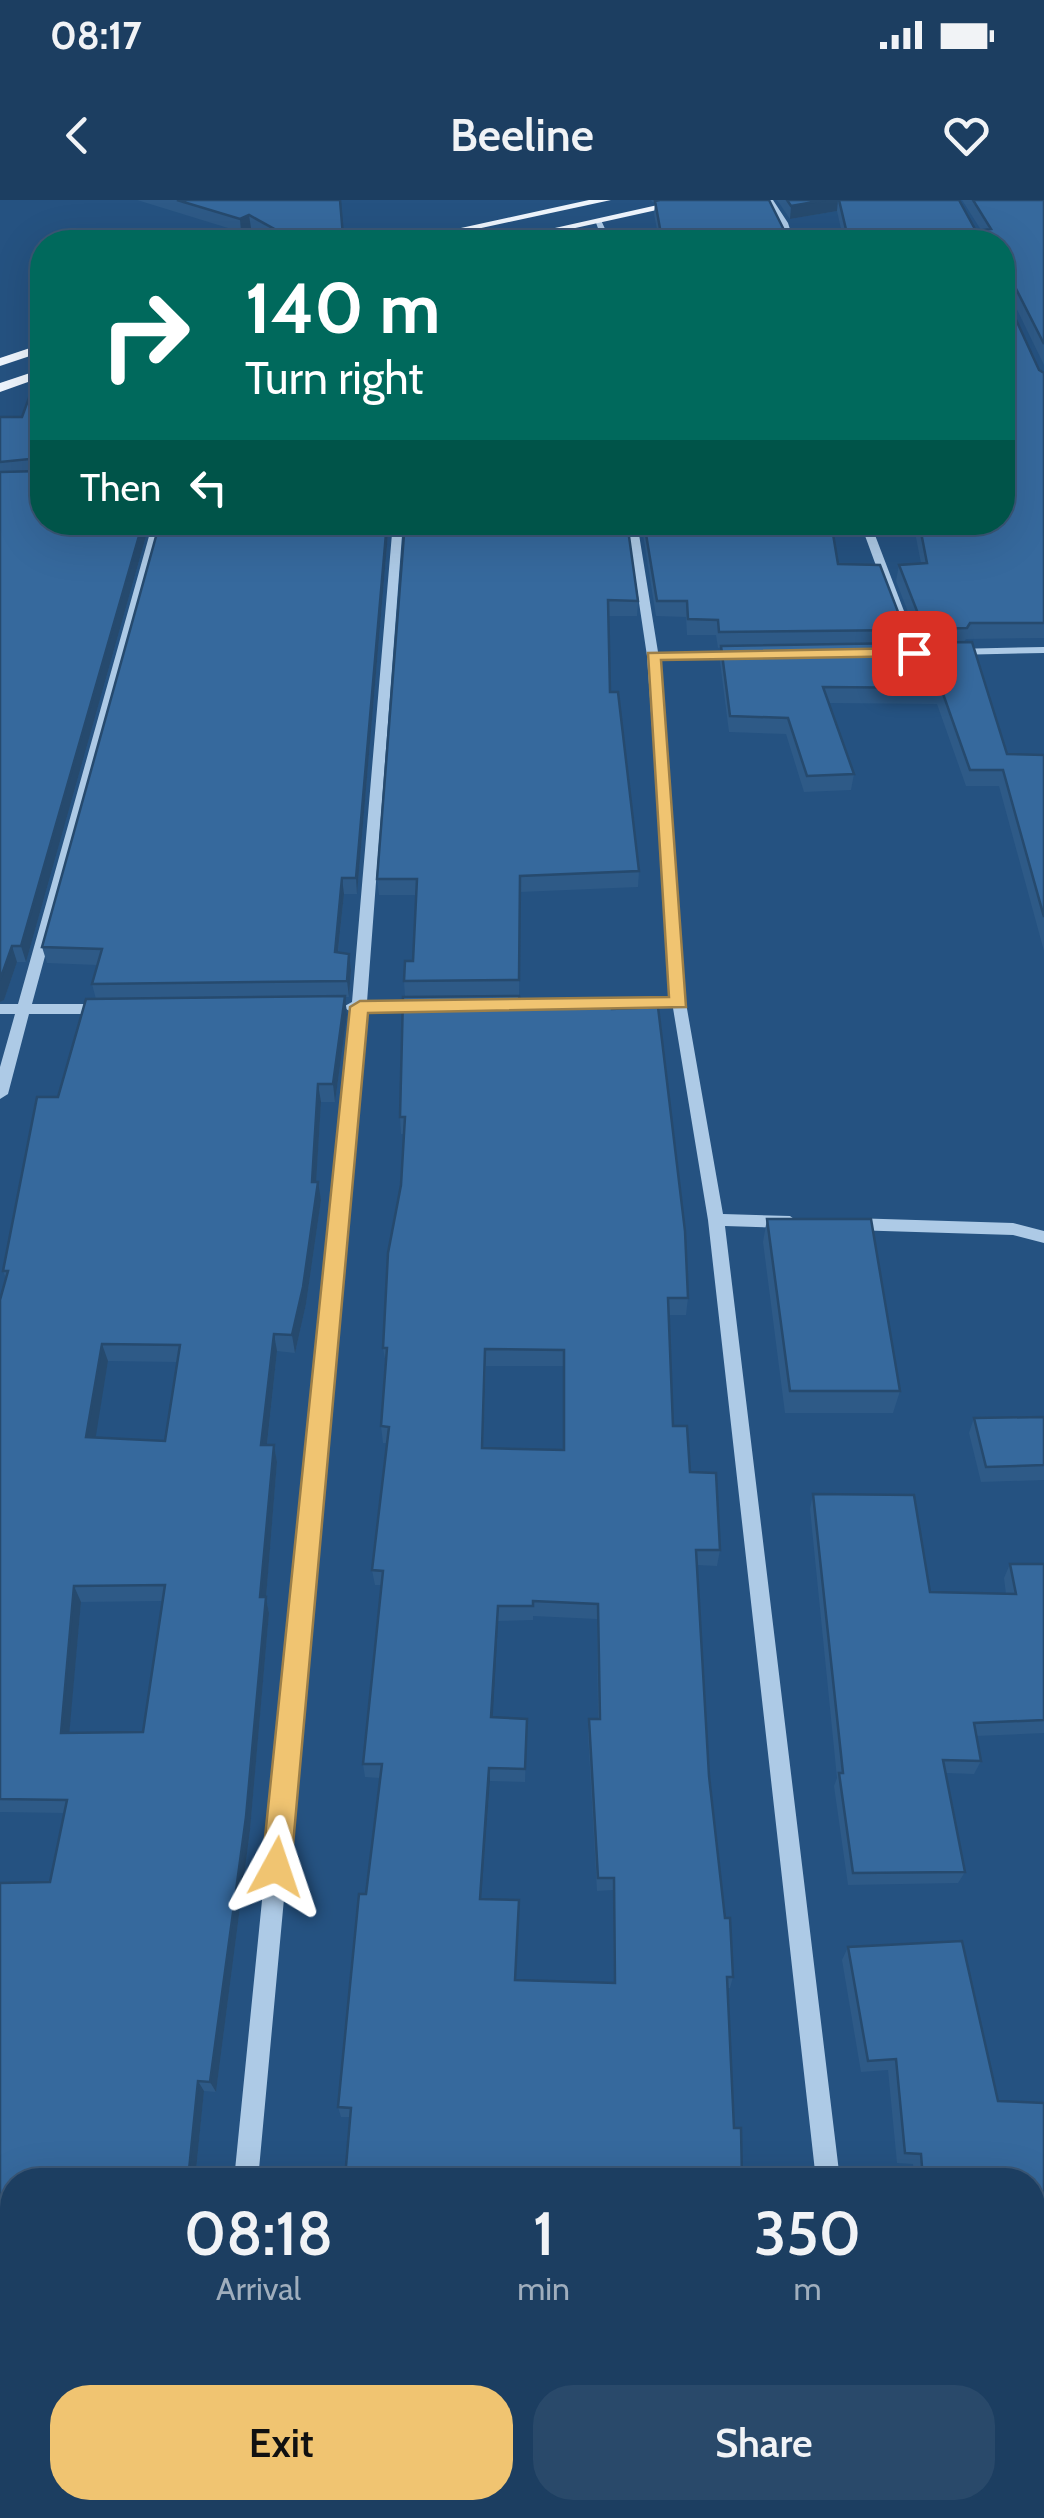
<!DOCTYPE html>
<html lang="en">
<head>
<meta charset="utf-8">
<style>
	body { margin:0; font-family:Cabin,sans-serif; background:#29496a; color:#f1f3f6; height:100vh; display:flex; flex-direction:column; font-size:38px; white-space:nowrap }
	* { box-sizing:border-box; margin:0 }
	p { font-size:32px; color:#a0aebd }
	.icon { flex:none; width:55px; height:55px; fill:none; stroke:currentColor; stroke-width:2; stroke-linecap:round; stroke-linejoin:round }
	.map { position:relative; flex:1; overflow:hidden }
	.sheet { position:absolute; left:0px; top:1968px; width:1045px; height:352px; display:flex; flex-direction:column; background:#1c3e61; border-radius:40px 40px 0 0; box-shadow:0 10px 40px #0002,0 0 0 2px #3a5776 }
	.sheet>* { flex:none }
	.banner { position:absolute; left:30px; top:30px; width:985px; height:305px; border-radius:40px; box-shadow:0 10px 40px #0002,0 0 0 2px #3a5776; background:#00695c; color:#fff; overflow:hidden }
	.pin { position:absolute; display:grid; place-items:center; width:85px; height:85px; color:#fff; margin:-42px; border-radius:20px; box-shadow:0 5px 15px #0006 }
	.me { position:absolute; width:110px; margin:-55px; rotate:5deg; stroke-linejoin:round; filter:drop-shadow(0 0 8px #0008) }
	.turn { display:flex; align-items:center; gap:35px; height:210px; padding:0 50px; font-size:45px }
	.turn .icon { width:130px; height:130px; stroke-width:2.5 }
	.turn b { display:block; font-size:70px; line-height:85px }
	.then { display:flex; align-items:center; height:95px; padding:0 50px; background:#0003; gap:20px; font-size:38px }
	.eta { display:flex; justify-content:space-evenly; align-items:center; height:170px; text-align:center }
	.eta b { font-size:60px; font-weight:600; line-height:70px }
	.cta { display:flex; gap:20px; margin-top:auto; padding:20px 50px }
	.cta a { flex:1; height:115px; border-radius:40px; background:#f0c471; color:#111; font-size:40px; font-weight:600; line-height:115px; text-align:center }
	.cta a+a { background:#29496a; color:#f1f3f6 }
	.status { display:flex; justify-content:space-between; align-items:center; height:70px; padding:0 50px; background:#1c3e61; direction:ltr }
	.status svg { height:28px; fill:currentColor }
	header { display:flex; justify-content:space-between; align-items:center; height:130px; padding:0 50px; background:#1c3e61; font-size:45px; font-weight:600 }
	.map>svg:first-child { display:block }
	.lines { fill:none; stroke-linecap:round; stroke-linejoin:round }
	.minor { fill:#adcae6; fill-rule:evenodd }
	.major { fill:#eef5fd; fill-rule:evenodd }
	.wall { fill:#2e5a87; fill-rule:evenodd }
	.shaded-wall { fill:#264a6e }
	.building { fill:#36699d; stroke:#264a6e; stroke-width:2.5; fill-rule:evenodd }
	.route { fill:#f0c471; stroke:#9c7f49; stroke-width:2.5 }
</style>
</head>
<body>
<div class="status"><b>08:17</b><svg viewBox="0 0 49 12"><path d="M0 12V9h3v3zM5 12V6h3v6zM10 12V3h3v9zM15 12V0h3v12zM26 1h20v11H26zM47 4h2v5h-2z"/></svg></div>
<header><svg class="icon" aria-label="back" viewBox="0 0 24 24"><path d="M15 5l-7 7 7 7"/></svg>Beeline<svg class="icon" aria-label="heart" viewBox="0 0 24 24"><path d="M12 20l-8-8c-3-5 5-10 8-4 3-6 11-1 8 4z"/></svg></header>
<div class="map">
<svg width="1044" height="2318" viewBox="0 0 1044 2318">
	<rect width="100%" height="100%" fill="#255281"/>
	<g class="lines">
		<path class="minor" d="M765 0H773L788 23 794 42H786L780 23Z
			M595 20H601L611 42H603Z
			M153 322H163L32 804H104L111 809 104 814H29L8 894 0 899V867L15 814H0V804H18Z
			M393 322H403L367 802 424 801 431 806 424 811 366 812 258 1980H234L351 812 343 807 352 802Z
			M627 322H637L658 452H743L749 455 743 458 659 459 686 803 723 1014 790 1016 798 1022 790 1028 725 1026 840 1980H816L708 1020 673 808 590 809 583 804 590 799 671 798 647 456Z
			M860 322H870L920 453 918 455 908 453Z
			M1044 447V453L953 455 947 452 953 449Z
			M851 1018 1013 1023 1044 1031V1043L1013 1035 851 1030 843 1024Z
			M201 2308H228V2318H200Z
			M852 2308H879L881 2318H853Z"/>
		<path class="major" d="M589 0H611L417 42H397Z
			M680 0H702L512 42H492Z
			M42 144V152L0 166V158Z
			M42 169V177L0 192V183Z"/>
	</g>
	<path class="wall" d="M137 0H340L343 36 464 42H276L251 28 241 32Z
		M651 0H769L658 34 654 14 655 2H652Z
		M777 0H959L976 31 981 30 962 0H1044V165L1004 83 1002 42H844L837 11 790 19Z
		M42 162V322H150L26 762H17L4 800 0 802V217H22Z
		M1039 170 1044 173V438L966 439 964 442 1007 554 1044 555V751L999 586H966L937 504 829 503 854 574 851 590 804 592 786 534 729 532 720 462 721 447 718 448 716 435H687L686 417 656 416 641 322H831L838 364 905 430 902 443H920L896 381 899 365 921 363 913 322H1002Z
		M389 322 357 694H344L338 753 349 754 351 770 349 797H345L347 815 335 902H321L316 982 321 1000 306 1104 295 1153 277 1151 267 1245H274L277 1262 266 1398 269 1413 250 1630 216 1892 204 1891 195 1980H12V2053H0V1683L50 1682 65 1613 0 1612V1100L6 1078 3 1071 58 897 96 799 92 784 97 765 47 763 42 747ZM108 1161 177 1162 165 1241 95 1238ZM162 1401 143 1532 69 1533 81 1402Z
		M405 322 638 401 637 416H608L610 492 639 671 638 687 520 692 519 796 520 801 612 809 688 1098 686 1115H668L673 1226 720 1350 717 1366 697 1365 709 1576 725 1718 733 1777 730 1788H728L734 1928 742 1980H346L345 1978 351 1917H341L338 1907 380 1578 365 1577 363 1564 381 1385H375L372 1370 387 1243H383L381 1226 386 1164 383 1148 401 985 404 934H401L400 917 405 797 404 781 413 761 416 695H379L377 679ZM486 1166H563V1250L483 1248ZM533 1416 597 1419 598 1519H589L588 1533 597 1691 613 1690 614 1783 516 1780 481 1699 490 1581 525 1582 527 1519 492 1518 498 1421 533 1420Z
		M767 1019 900 1191 893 1213H785L763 1042Z
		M1044 1217V1280L981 1282 969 1233 974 1218Z
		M813 1294 930 1392 1006 1394 1004 1378 1010 1364H1044V1533L976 1536 981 1561 974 1574 946 1573 965 1672 958 1683 848 1685 834 1586 837 1578 810 1309Z
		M962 1741 998 1901 1044 1903V2318H953L952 2308H1032V1980H914L913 1964 897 1963 888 1870 861 1872 842 1760 848 1747Z"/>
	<path class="shaded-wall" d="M825 0H838L837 11 790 19 791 6Z
		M249 15 251 28 241 32 240 19Z
		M143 322H150L26 762 21 746Z
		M387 322H389L357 694 356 678Z
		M342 678 344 694 336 769 335 752Z
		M12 746 17 762 4 800 0 802V780Z
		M349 754 351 770 349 797 347 781Z
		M345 796 347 815 335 902 333 884Z
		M318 884 321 902 315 1000 312 982Z
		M318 982 321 1000 306 1104 295 1153 292 1135Z
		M274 1134 277 1151 265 1262 261 1245Z
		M102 1144 108 1161 93 1254 86 1237Z
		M274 1245 277 1262 266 1398 269 1413 250 1630 216 1892 210 1882 260 1397Z
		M74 1386 81 1402 68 1548 61 1533Z
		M498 1406V1421L492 1531 491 1517Z
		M489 1568 490 1581 480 1711V1699Z
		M198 1881 204 1891 195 1980H188Z
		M161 2308H169L168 2318H159Z"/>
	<path class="building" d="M177 0H340L343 36 439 35 464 42H298L249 15 240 19Z
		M660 0H769L784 30 794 32 796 42H485L487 35 661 34 655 1Z
		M787 0H825L791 6Z
		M839 0H959L976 31 991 29 973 0H1044V144L1006 69 1002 72V42H849Z
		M1002 89 1039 170 1044 173V423H970L967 428 924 429 899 365 927 363 919 322H1002Z
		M42 162V322H143L21 746H12L0 780V272L41 271 39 258 0 262V217H22Z
		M160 322H387L356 678H342L335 752 349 754 347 781 92 784 102 749 42 747Z
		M405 322H627L638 401 608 400 610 492H618L639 671 520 676 519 780 404 781 405 761H413L417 679H377Z
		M644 322H831L838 364 880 365 905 430 719 432 718 420 688 419 687 401H657Z
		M972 442 1007 554 1044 555V717L1003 570H970L941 488 823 487 854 574 807 576 788 518 730 516 721 446Z
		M345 796 333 884H318L312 982H318L303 1087 292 1135 274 1134 261 1245H274L260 1397H266L246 1617 210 1882 198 1881 188 1980H12V2046H0V1683L50 1682 67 1600 0 1599V1100L8 1071H3L37 897H58L86 799ZM102 1144 180 1145 165 1241 86 1237ZM165 1385 143 1532 61 1533 74 1386Z
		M519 796 520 801H611L612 809 658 807 685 1031 688 1098H668L673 1226H687L690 1272 716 1273 720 1350H696L709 1576 725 1718H730L733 1777H727L734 1928H741L742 1980H349V1978H345L351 1908 338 1907 359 1694H366L382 1564H363L383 1371 372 1370 389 1227 381 1226 387 1148H383L388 1053 401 985 405 917H400L403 797ZM485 1149 564 1150V1250L482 1248ZM533 1401 598 1404 600 1519H589L598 1678H614L615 1783 515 1780 519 1700 480 1699 489 1568 525 1569 527 1519 491 1517 498 1406H533Z
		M767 1019H871L900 1191H790Z
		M1044 1217V1265L986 1267 974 1218Z
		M813 1294 914 1295 930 1392 1016 1394 1010 1364H1044V1520L974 1523 981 1561 943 1560 965 1672 853 1673 839 1573H843Z
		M962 1741 998 1901 1044 1903V2318H963L962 2308H1032V1980H923L921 1954 905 1953 896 1859 868 1861 848 1747Z
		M0 2219H12V2308H161L159 2318H0Z
		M334 2308H791V2318H333Z"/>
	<path class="route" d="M914 448 921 453 919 456 661 460 686 807 368 813 291 1667 286 1677 276 1681 267 1677 262 1667 350 807 360 801 669 797 648 453Z"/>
</svg>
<div class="pin" style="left:914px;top:453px;background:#d93025"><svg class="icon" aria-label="arrive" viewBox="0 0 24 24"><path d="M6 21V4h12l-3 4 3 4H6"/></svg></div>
<svg class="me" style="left:276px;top:1667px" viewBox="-20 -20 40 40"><path d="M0-17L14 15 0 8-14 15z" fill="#f0c471" stroke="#fff" stroke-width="4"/></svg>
<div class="banner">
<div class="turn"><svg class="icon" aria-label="right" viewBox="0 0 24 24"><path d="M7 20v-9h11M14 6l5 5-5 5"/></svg><div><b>140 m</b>Turn right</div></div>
<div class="then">Then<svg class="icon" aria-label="left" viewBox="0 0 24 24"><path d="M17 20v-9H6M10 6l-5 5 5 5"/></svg></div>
</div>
<section class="sheet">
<div class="eta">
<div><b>08:18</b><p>Arrival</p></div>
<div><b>1</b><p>min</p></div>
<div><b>350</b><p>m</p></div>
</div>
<div class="cta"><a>Exit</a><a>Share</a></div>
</section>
</div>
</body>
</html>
